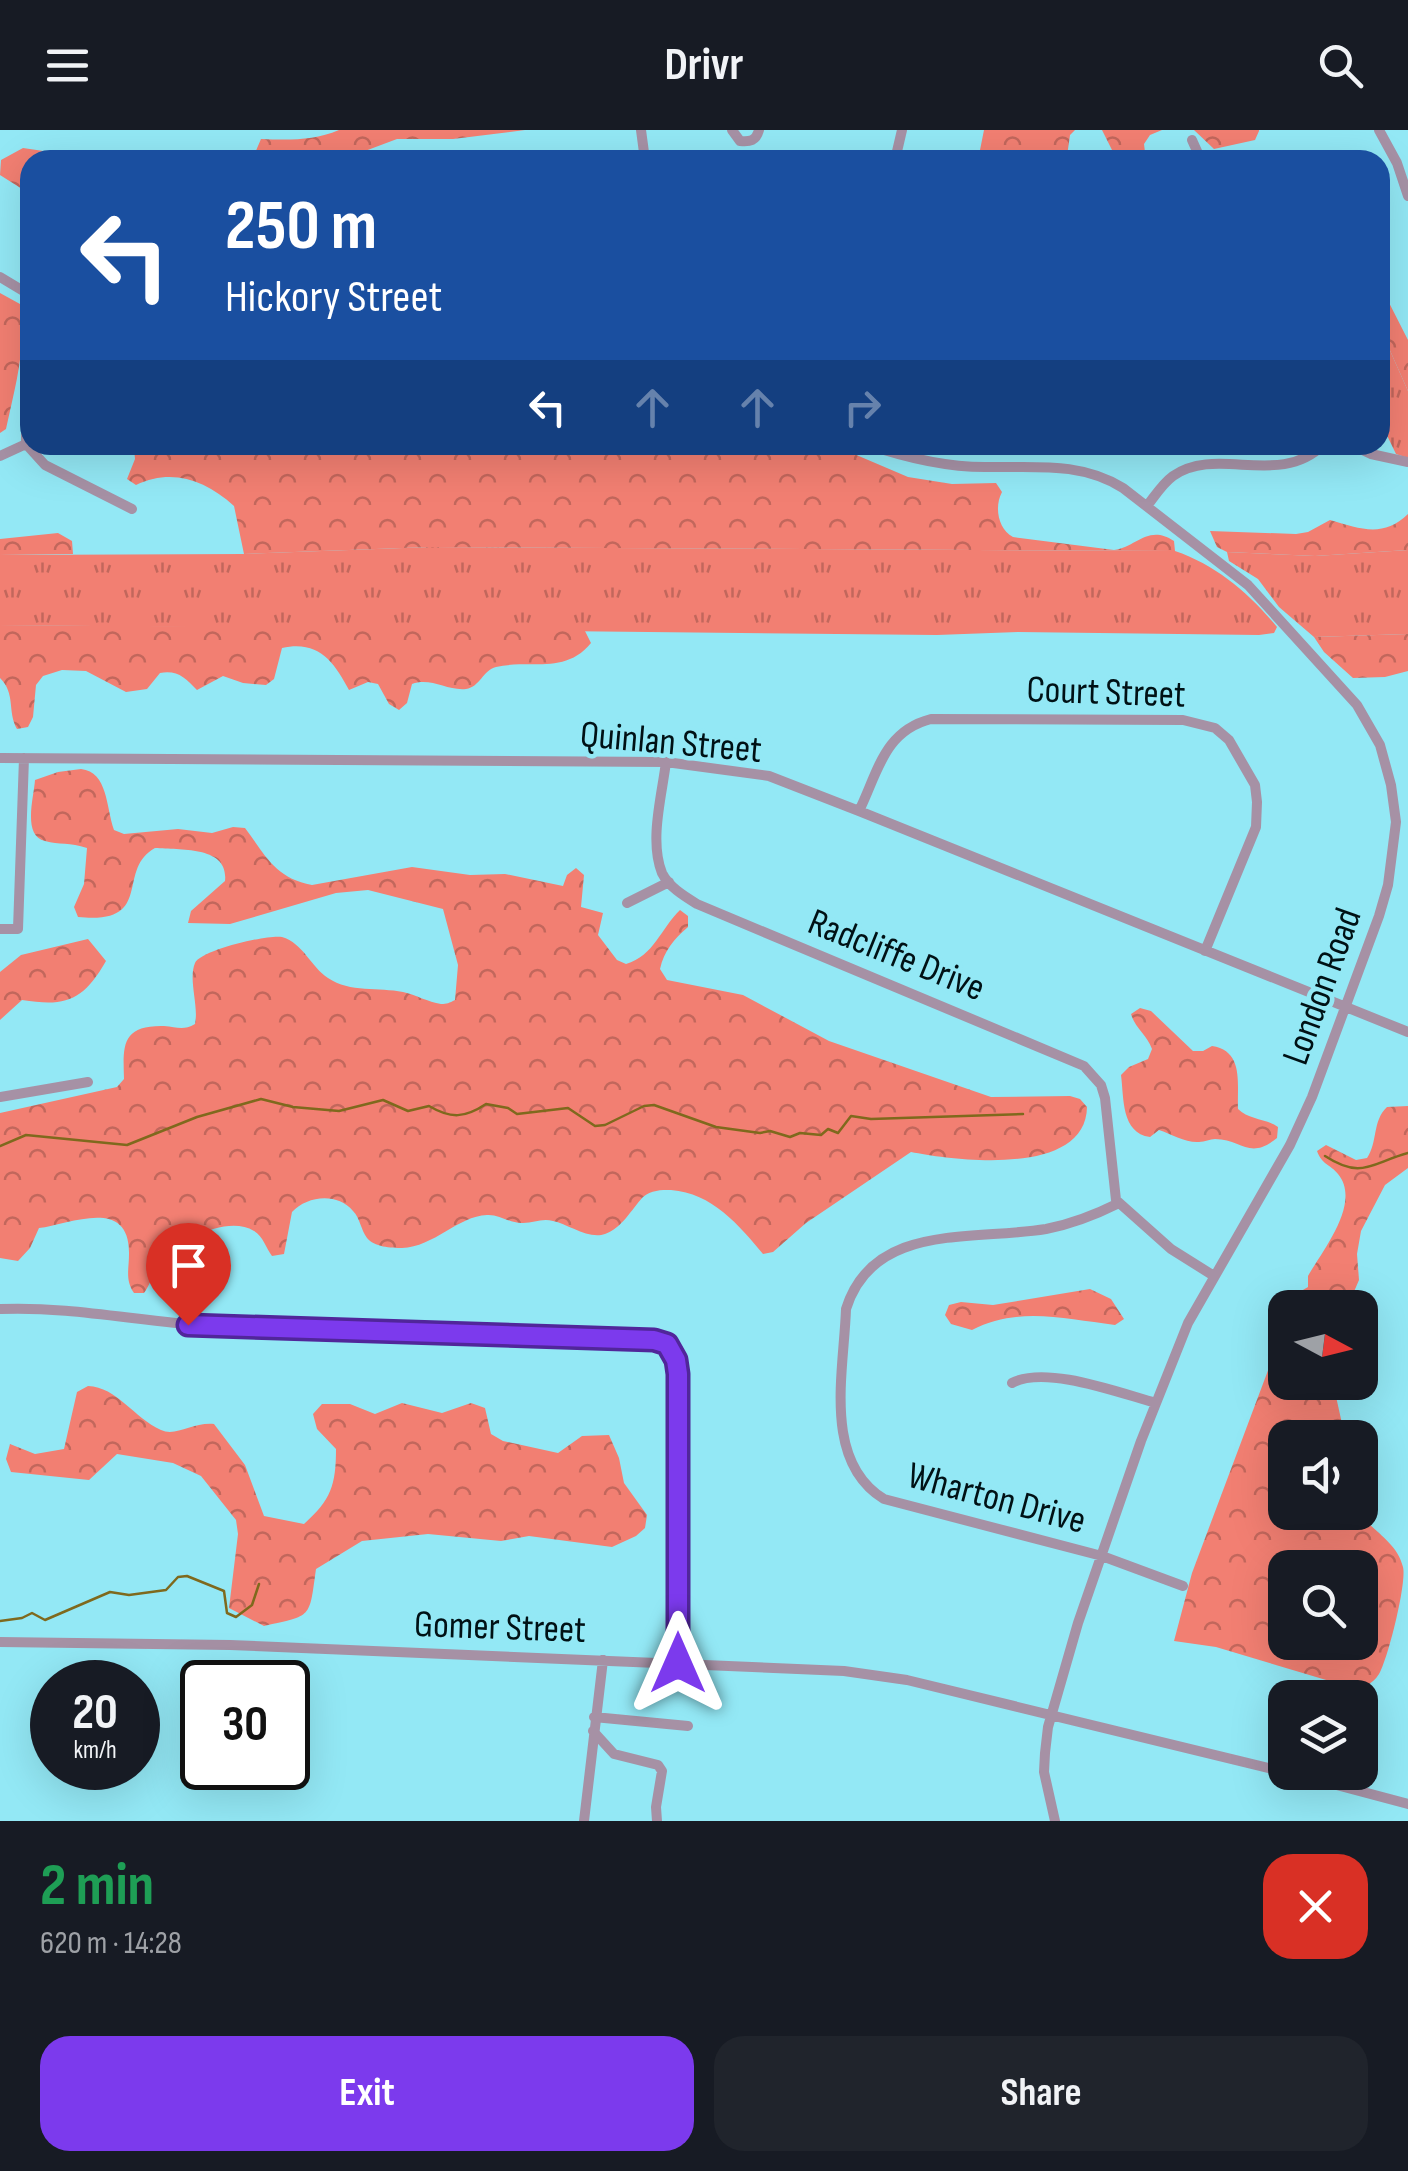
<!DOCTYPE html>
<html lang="en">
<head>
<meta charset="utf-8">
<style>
	body { margin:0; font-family:"Sofia Sans Condensed",sans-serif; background:#20242c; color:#f1f3f6; height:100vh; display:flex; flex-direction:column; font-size:38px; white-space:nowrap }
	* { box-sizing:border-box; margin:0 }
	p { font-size:32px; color:#9ea1a6 }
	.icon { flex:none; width:55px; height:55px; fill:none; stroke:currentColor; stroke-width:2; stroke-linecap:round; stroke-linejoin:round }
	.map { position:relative; height:1691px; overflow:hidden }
	.side { display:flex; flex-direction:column; background:#171b24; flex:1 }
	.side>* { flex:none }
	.hud { position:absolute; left:20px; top:20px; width:1370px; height:305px; border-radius:30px; box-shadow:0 10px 40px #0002; background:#1a4fa0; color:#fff; overflow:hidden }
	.needle { width:65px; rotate:97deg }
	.tools { position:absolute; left:1268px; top:1160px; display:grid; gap:20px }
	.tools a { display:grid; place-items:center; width:110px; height:110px; border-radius:20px; background:#171b24; box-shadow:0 10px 40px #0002; font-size:50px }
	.speed { position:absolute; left:30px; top:1530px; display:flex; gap:20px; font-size:50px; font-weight:700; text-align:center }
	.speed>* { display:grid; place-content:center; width:130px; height:130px; border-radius:50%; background:#171b24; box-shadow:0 10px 40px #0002; line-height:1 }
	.speed small { font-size:25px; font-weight:400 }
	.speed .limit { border:5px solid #111; border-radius:15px; background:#fff; color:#111 }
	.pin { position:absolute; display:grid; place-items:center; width:85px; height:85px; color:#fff; margin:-102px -42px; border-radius:50% 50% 50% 0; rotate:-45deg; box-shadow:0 0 10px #0007 }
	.pin .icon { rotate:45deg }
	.me { position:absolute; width:110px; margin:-55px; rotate:0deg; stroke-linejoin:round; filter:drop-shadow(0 0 8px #0008) }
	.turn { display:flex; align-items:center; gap:35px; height:210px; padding:0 40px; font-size:45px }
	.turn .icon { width:130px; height:130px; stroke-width:2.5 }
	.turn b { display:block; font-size:70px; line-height:85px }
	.lanes { display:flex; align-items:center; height:95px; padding:0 40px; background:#0003; justify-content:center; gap:50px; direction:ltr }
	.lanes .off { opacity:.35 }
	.round { display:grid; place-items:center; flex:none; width:105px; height:105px; border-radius:30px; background:#20242c }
	.summary { display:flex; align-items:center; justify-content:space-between; height:170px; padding:0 40px }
	h1 { font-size:60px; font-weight:700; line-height:75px; color:#1e9e55 }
	.cta { display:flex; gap:20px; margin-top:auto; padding:20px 40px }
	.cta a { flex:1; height:115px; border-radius:30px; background:#7c3aed; color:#fff; font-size:40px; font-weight:700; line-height:115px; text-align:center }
	.cta a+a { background:#20242c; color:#f1f3f6 }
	header { display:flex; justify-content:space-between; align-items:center; height:130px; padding:0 40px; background:#171b24; font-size:45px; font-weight:700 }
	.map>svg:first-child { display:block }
	.grass { fill:url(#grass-tufts) }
	.forest { fill:url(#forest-crowns); fill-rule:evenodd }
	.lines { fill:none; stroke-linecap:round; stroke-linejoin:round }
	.stream { stroke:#7f691d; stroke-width:2.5 }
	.minor { stroke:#a691a5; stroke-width:10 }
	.route-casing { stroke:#51269a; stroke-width:25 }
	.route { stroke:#7c3aed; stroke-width:18 }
	.labels { text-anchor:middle; stroke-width:9; stroke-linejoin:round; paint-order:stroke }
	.street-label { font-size:38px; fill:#001115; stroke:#93e8f5 }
</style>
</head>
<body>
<header><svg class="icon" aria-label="menu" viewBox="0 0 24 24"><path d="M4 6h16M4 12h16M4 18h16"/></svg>Drivr<svg class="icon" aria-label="search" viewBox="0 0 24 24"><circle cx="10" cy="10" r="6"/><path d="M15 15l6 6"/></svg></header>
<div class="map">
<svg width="1408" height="1691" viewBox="0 0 1408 1691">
	<defs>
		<pattern id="grass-tufts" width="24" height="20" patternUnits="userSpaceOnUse" patternTransform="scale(2.5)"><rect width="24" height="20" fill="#f27f72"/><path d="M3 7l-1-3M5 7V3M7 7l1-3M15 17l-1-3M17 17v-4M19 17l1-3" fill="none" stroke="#c2675c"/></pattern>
		<pattern id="forest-crowns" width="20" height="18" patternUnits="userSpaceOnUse" patternTransform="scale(2.5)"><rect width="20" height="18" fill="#f27f72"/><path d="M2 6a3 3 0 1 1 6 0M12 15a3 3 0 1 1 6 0" fill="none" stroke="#c2675c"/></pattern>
	</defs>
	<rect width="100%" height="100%" fill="#93e8f5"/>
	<path class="grass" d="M1380 198 1408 261V328L1396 324 1380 291Z
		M430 417 1175 421C1216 435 1249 463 1277 497L1274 503 1259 505 1018 502 937 505 0 495V425L244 424Z
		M1408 420V504L1314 507 1279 477 1258 449 1229 431 1227 422 1315 426Z"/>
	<path class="forest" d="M339 0H525L453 9H397L341 30H252L261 9C288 10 313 11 339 0Z
		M984 0H1075L1070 5 1067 26 1060 30 1028 21 1013 30H978Z
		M1102 0H1162L1150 5 1144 14 1146 30H1117Z
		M1194 0H1259V1L1255 10 1214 19Z
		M23 18 57 23 76 30H30V64L0 45 1 30Z
		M1380 155 1408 210V261L1380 198Z
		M0 163 20 174C27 217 15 257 6 299L0 303Z
		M126 315H833L908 347 952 354 996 353 1002 362C994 377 998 399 1013 407L1114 420C1137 417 1148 394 1174 411L1175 421 430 417 244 424 234 376C205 350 172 338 136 355L127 349 135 329 134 318Z
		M1408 384V420L1315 426 1227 422 1217 417 1210 401 1296 404 1308 402 1330 390C1361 399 1383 408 1408 384Z
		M58 403 72 411 73 424 0 425V409Z
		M0 495 584 499 591 513C565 545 530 529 496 537 483 540 480 557 466 559 447 561 431 547 412 554L407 573 399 580 389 574 378 554 368 552 349 560C334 532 319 510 282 518L274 549 266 555 243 553 223 546 197 560C185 548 178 540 160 543L147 559 126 562 86 541 62 540 43 546 36 555 33 587 28 597 17 599C7 581 16 564 0 548Z
		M1408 504V541L1385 547 1353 548 1324 522 1314 507Z
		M81 639C108 642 106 677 114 700L124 704 178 699 212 703 233 697 245 698C266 726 275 748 312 755L412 737 470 745 505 744 563 756 567 745 576 738 584 745 581 777 603 783 598 805 617 830 626 834C654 826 661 798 680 780L688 786V797C674 809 664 821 660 839L667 850 743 865 829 911 991 967 1070 966 1080 969 1087 977C1086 1047 956 1031 911 1022L806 1093 773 1122 763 1124C739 1095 712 1063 671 1060 661 1060 651 1060 643 1067 631 1080 622 1098 605 1104 589 1110 568 1094 553 1091 542 1088 534 1093 523 1093 511 1094 499 1084 487 1085 458 1086 434 1117 402 1118 391 1118 374 1117 367 1108 361 1100 360 1088 353 1081 337 1062 307 1066 292 1082L284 1124 272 1126C266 1118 263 1106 254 1101 228 1085 182 1109 163 1130 153 1140 152 1152 144 1163H134C125 1150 129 1139 129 1124 130 1065 68 1095 39 1098L30 1118 18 1131 0 1128V983L117 957 124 949C123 916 121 895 164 896 177 897 183 901 195 894 199 875 188 850 195 833 201 820 269 804 282 807 303 813 311 837 328 848 350 863 379 857 403 862 416 865 428 872 441 874 447 874 449 873 455 870L458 835 443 779 368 760 336 763 230 794 188 793 191 781 225 751C229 716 181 720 155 718 115 740 156 795 78 787L74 777 84 754 87 718C70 712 59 715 45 711 22 706 34 667 35 650L58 642Z
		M88 809 106 831C83 871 66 877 22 870L0 890V842L21 825Z
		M1140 878 1151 881 1193 921H1203L1212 916C1244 921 1237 953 1238 979 1249 990 1265 988 1278 997L1277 1008C1249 1031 1242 1009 1215 1009 1210 1009 1205 1012 1199 1012 1186 1013 1171 1004 1159 1000L1150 1007C1121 1003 1124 968 1121 945L1129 937 1148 929 1152 919C1147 905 1135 898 1131 884Z
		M1408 976V1038L1385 1055 1361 1101 1357 1124 1359 1150 1353 1164 1336 1177H1291L1296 1164 1308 1157V1146C1322 1121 1362 1073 1338 1044 1330 1034 1322 1035 1317 1021L1326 1015 1356 1030 1367 1028C1378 1012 1372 991 1387 977Z
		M1090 1159 1111 1169 1124 1189 1115 1195C1065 1189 1018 1176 972 1200L951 1194 945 1185 949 1175 961 1172 993 1175Z
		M1285 1195V1252L1333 1253 1345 1307 1285 1308V1382L1360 1383C1373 1402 1397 1412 1403 1437 1407 1452 1388 1529 1379 1544 1372 1555 1365 1556 1353 1558L1216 1517 1174 1511 1192 1443ZM1285 1438H1360V1512H1285Z
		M88 1256C117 1257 134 1288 161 1300 176 1307 193 1292 214 1294L245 1335 264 1386 304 1394C331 1370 336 1355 336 1319L317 1299 313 1284 322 1274H350L375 1284 402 1273 442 1283 471 1273 485 1278 491 1304 503 1311 558 1323 582 1306 609 1305 619 1328 624 1353 647 1385 645 1398 636 1406 612 1417 529 1406 501 1411 428 1404 362 1411 316 1439C309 1489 313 1485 264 1496L229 1478 238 1404 236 1390 201 1346 173 1333 117 1324 89 1350 11 1342 6 1329 10 1314 35 1324 64 1319 77 1262Z"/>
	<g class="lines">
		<path class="stream" d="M0 1016 26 1005 127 1015 197 987 261 969 293 977 339 981 383 970 408 981 429 976C451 989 465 988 486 974L508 978 517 984 568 978 595 996 605 995 644 976 654 975 716 997 760 1003 770 1001 790 1007 800 1003 821 1005 828 999 838 1003 851 986 871 989 1023 984
			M1325 1026C1362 1050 1371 1033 1408 1023
			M0 1491 22 1488 32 1483 45 1490 110 1462 129 1465 166 1460 178 1447 187 1446 224 1461 227 1483 236 1487 252 1475 259 1454"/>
		<path class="minor" d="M641 0 645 30
			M732 0 740 11C750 12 756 11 759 0
			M1379 0 1397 33 1408 66
			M1192 10 1201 30
			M895 30 902 0
			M0 147 30 165
			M26 314 45 335 132 379
			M26 314V283L30 251
			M869 315C907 328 944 337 985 337 1033 338 1080 331 1123 358L1248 455 1357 575 1380 615 1391 655 1396 692 1388 755 1379 786 1312 967 1290 1015 1188 1193 1141 1311 1078 1493 1048 1597 1045 1623 1044 1642 1055 1691
			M1352 315 1371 324 1408 332
			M0 326 26 314
			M1147 376C1155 366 1162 354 1173 346 1217 315 1279 358 1323 315
			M0 628 666 632 769 646 859 681 1408 902
			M666 632C662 665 649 711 662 743 669 757 684 766 697 774L1084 936 1101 955 1105 968 1116 1070 1171 1119 1214 1146
			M859 681C878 642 884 601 931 589L1183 590 1215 598 1229 610 1255 655 1257 672 1256 697 1205 821
			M627 773 669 752
			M0 799H18L24 628
			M0 967 88 952
			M1119 1073C1095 1085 1072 1094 1046 1099 973 1111 873 1092 846 1179 844 1241 822 1331 884 1369L1102 1426 1183 1456
			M0 1179C72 1176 141 1192 212 1196 360 1204 507 1206 654 1210L667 1213 676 1230 678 1244V1533
			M1012 1253C1046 1235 1119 1263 1156 1273
			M0 1512 230 1515 844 1541 907 1550 1285 1642
			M594 1587 688 1596
			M593 1601 614 1624 658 1635 662 1641 656 1677 657 1691
			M1288 1642 1408 1674
			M584 1691 603 1530"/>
	</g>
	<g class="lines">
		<defs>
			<path id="route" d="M188 1195 654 1210 667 1214 676 1230 678 1244V1533"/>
		</defs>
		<use href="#route" class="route-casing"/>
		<use href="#route" class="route"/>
	</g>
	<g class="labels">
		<g class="street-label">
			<text transform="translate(1106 561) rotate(2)" y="13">Court Street</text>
			<text transform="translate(671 611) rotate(5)" y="13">Quinlan Street</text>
			<text transform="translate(897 824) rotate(22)" y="13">Radcliffe Drive</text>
			<text transform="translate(1321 856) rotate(-70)" y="13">London Road</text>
			<text transform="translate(997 1367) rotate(15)" y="13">Wharton Drive</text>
			<text transform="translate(500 1496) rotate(2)" y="13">Gomer Street</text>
		</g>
	</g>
</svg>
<div class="tools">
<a><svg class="needle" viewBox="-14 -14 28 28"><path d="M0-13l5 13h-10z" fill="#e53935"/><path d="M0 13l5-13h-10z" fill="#9ea1a6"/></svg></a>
<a><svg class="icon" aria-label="sound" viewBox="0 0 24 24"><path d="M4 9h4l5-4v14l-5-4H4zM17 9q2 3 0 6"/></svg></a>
<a><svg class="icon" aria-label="search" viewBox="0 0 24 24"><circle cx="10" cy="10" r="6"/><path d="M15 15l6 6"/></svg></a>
<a><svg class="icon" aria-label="layers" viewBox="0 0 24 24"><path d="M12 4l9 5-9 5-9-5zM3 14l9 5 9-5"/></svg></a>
</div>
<div class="speed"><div>20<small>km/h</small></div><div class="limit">30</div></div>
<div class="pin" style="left:188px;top:1195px;background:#d93025"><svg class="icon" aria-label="arrive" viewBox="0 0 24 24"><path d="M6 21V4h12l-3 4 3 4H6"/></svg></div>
<svg class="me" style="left:678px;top:1533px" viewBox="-20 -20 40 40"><path d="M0-17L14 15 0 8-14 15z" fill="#7c3aed" stroke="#fff" stroke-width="4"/></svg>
<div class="hud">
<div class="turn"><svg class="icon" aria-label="left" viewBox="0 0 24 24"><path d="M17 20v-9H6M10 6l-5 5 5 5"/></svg><div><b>250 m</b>Hickory Street</div></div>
<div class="lanes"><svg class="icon" aria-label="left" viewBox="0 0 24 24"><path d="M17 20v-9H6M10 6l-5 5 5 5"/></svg><svg class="icon off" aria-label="ahead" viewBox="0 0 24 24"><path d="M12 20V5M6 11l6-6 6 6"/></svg><svg class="icon off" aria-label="ahead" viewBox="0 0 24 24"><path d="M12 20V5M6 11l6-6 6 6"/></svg><svg class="icon off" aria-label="right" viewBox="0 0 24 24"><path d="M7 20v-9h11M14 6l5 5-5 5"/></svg></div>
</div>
</div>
<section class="side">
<div class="summary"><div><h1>2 min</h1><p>620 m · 14:28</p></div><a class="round" style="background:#d93025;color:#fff"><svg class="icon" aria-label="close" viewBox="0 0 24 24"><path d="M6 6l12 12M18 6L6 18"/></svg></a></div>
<div class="cta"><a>Exit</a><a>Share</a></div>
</section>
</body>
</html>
